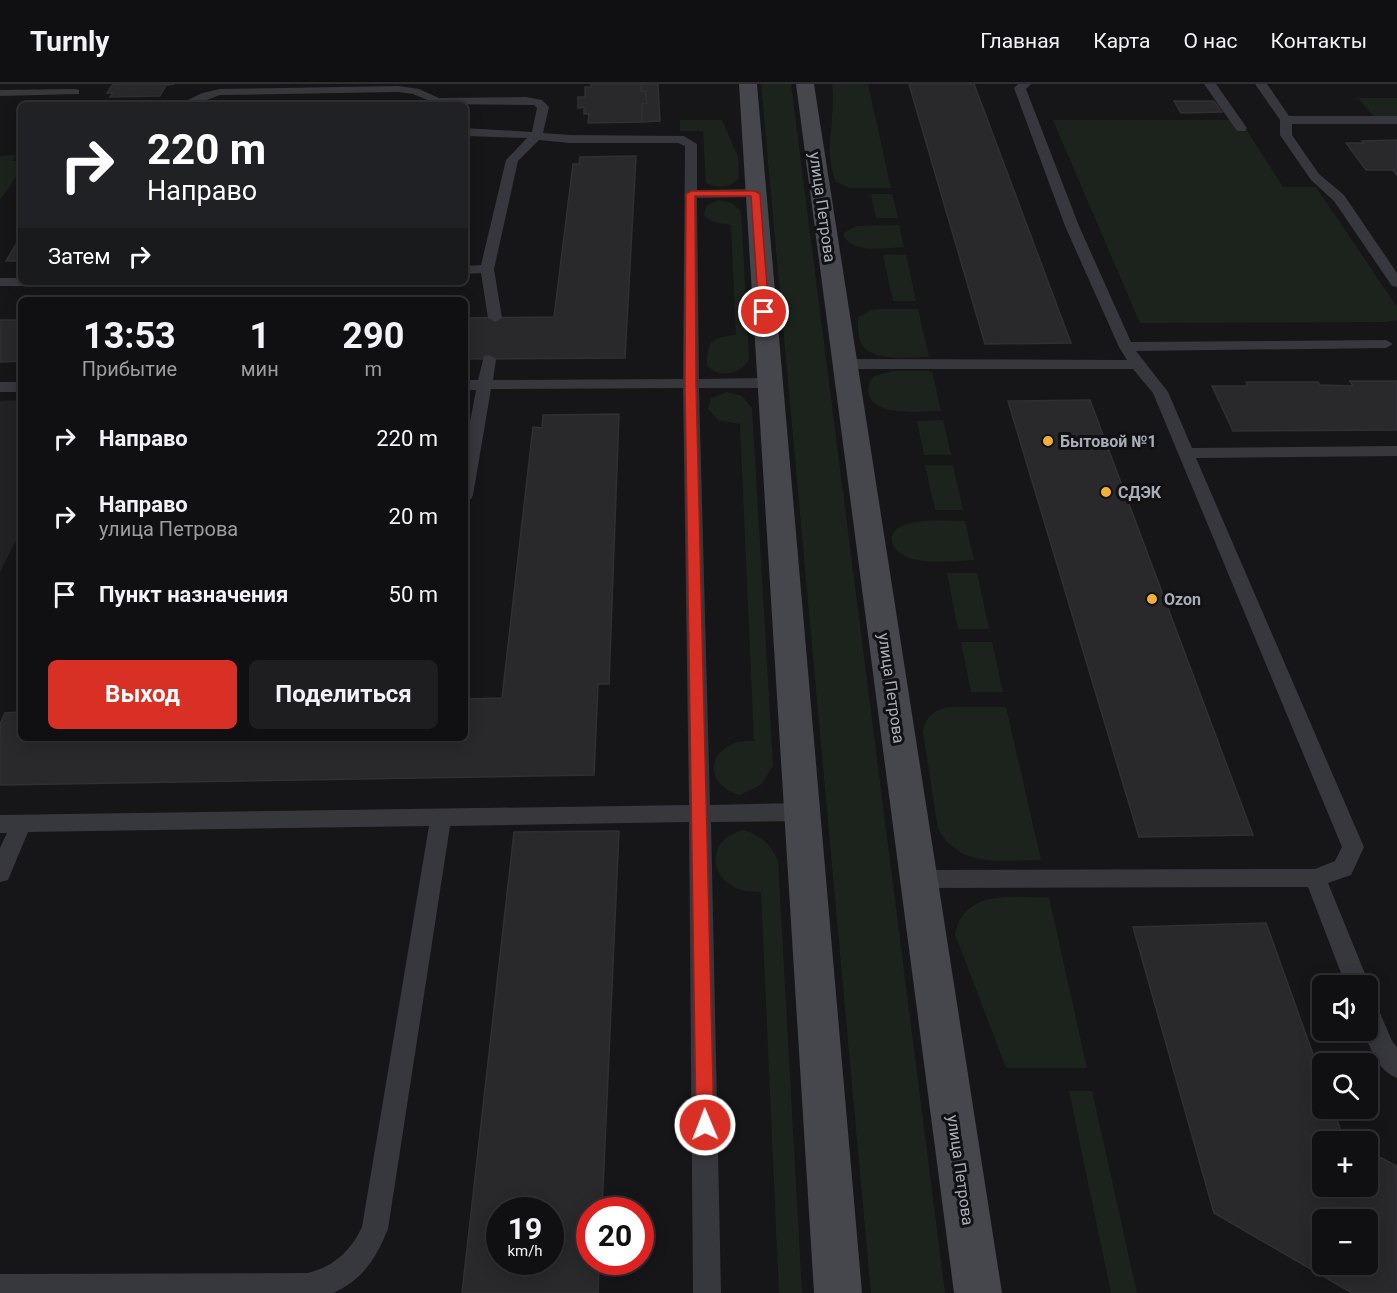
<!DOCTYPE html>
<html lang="ru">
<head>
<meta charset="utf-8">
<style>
	body { margin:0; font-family:Roboto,sans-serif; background:#1e1e20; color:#f1f3f6; height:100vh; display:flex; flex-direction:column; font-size:22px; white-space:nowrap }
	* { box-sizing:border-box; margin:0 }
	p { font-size:20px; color:#9c9d9f }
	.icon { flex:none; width:33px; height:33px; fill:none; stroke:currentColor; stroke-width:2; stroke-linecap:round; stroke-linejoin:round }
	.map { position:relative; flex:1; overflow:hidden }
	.details { position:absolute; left:18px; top:213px; width:450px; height:444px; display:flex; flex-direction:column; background:#101012; border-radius:9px; box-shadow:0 3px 15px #0003,0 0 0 2px #303032 }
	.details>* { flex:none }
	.guide { position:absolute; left:18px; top:18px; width:450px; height:183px; border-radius:9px; box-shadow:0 3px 15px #0003,0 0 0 2px #303032; background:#202124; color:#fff; overflow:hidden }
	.fabs { position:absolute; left:1312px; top:891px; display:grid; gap:12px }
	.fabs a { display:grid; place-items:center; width:66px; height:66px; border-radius:9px; background:#101012; box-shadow:0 3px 15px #0003,0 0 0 2px #303032; font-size:30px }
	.speed { position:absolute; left:486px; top:1113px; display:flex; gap:12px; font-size:30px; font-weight:700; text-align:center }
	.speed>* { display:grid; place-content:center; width:78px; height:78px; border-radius:50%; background:#101012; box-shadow:0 3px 15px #0003,0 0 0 2px #303032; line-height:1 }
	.speed small { font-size:15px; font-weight:400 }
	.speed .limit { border:9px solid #d22; background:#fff; color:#111 }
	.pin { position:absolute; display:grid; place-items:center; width:51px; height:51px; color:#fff; margin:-26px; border:3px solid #fff; border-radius:50%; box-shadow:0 2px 6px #0007 }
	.me { position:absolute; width:66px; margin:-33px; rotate:359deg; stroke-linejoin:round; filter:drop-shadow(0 0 4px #0008) }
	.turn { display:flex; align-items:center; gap:21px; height:126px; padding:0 30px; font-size:27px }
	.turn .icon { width:78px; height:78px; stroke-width:2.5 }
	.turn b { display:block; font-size:42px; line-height:51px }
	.then { display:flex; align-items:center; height:57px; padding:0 30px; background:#0003; gap:12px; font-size:22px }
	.eta { display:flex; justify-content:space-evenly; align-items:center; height:102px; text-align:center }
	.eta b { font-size:36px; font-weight:700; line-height:42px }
	.action { display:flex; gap:12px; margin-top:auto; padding:12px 30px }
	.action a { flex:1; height:69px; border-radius:9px; background:#d93025; color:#fff; font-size:24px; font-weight:700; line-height:69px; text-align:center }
	.action a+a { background:#1e1e20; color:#f1f3f6 }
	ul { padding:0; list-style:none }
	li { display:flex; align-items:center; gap:18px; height:78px; padding:0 30px }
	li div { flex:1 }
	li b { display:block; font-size:22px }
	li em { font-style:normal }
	header { display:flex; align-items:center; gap:36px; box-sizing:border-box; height:84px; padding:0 30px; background:#101012; border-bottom:2px solid #303032 }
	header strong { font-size:28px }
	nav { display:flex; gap:33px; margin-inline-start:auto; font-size:21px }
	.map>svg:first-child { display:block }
	.built { fill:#222225 }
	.green { fill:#1c231d }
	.building { fill:#29292c; stroke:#303034; stroke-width:1.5; fill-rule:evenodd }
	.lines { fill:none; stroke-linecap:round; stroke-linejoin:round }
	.lane { fill:#37383d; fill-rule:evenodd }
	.secondary { fill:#45474d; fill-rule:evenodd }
	.route { fill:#d93025; stroke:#8d1f18; stroke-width:1.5 }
	.poi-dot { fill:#f2b134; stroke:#111113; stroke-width:2 }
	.labels { text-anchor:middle; stroke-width:6; stroke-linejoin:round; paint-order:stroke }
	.street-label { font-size:16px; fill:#a8adb8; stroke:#111113 }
	.poi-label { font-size:16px; font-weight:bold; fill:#a8adb8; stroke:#111113; text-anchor:start }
</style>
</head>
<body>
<header>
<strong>Turnly</strong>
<nav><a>Главная</a><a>Карта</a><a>О нас</a><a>Контакты</a></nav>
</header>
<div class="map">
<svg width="1397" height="1209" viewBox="0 0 1397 1209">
	<rect width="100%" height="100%" fill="#161618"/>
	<path class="built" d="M21 316V446L0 488V317Z"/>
	<path class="green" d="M761 0H791L945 1209H871Z
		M832 0H868L891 104H849L836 98C822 66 837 32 832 0Z
		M1358 14H1397V33L1375 34Z
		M680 36H722L738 73 739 94C730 104 718 105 706 99L703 47H680Z
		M1053 36H1240L1283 103H1316L1397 223V236L1386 238 1140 239Z
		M16 71 12 77H21V86L0 116V72Z
		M871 110H892L898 134H876Z
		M719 116 732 119 741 127 749 275C741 291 719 295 707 281 707 255 712 254 736 251L731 141 713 138 704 131 706 122Z
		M899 141 904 163C887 164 854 170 843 152L845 148 856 142Z
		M883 171H906L916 217H893Z
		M880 225H918L929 273C908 273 864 280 859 253 858 246 857 240 859 233L871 226Z
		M892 287H932L941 327C919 327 858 335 870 297L875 292Z
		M727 308 742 312 752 324 773 682 762 700 740 711C715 705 702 679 727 663 735 657 745 657 754 657L740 340 718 336 708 325 711 314Z
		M943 336 951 371H924L917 337Z
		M925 381H953L963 426H935Z
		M965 437 974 476C955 477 932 480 913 475 905 473 894 467 892 458 887 431 950 437 965 437Z
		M947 489H977L989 545H958Z
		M961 558H992L1003 608H971Z
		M954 623H1006L1041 776C1001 776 961 785 938 745L923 648C926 630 937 624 954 623Z
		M743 746C761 751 770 760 778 777L802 1209H779L761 808C750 807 739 808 729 800 705 781 715 753 743 746Z
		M1049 813 1087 984H1006L955 850C965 804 1013 814 1049 813Z
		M1069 1007H1092L1137 1209H1111Z"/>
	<path class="building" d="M113 0H175L166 1 160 12 110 13 113 9H107Z
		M591 0H641V7H645L647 19 642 20V38L588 39 589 30H584V23L578 24V13H585V3H591Z
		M641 0H658L660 37 642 38V20L647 19 645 7H641Z
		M909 0H974L1071 259 985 260Z
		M1174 17H1214L1222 28 1181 29Z
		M1397 56V91L1393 86H1366L1346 59H1364L1362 57Z
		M636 72 625 274 465 275V234L554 233 573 80H579L580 73Z
		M21 152V177H6Z
		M0 236H21V277L0 278Z
		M1350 297H1397V346L1233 347 1212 302H1248L1246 298H1318L1320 301 1353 302Z
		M1090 316 1253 751 1139 753 1008 317Z
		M619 330 609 600H598L594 691 0 701V640L5 629 21 628V654H465V615L502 614 533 343 542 344 543 331Z
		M619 747 602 1126H590V1178H599L598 1209H462L514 748ZM500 1126H550V1178H500Z
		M1266 839 1323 998V1024H1333L1343 1053 1351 1058H1323V1102H1368V1067L1397 1082V1209H1352L1214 1129 1133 843ZM1323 1136H1368V1180H1323Z"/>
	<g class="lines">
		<path class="lane" d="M1018 0H1031L1026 5 1079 142 1131 258 1386 256 1393 260 1386 264 1136 267 1168 308 1192 364 1397 362V372L1196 374 1364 763 1351 791 1328 799 1370 902 1368 906V902H1346L1308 803 919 804 911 802 908 795 911 788 919 786 1315 785 1335 777 1342 763 1153 309 1133 285H846L838 280 846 275 1127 276 1119 263 1065 142 1014 4Z
			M1204 0H1216L1247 44 1245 47H1237Z
			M1255 0H1267L1289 32H1397V40H1292V51L1319 90 1344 111 1397 189V203L1392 202 1334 117 1311 96 1280 51V36Z
			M398 2 419 5 439 14 526 13 542 16 549 23 543 49 570 51 684 52 697 60V106L755 105 761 109 755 113 697 114 699 295 769 294 777 299 769 304H699L710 721 802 719 809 722 813 728 809 734 802 737 711 738 721 1209H693L689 738 450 742 388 1145C376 1174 363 1196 333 1209H0V1190L308 1189C334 1182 350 1168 362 1143L429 742 28 748 8 796 0 798V764L7 749H0V731L689 721 683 304 491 305 473 411 471 415 465 416V365L476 306H465V296H478L484 272 489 271 496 275 493 296 683 295 685 62 678 59H570L539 56 518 77 494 185 502 234 495 238 488 234 481 189 465 190V182L481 181 506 76 527 54 465 52V44L532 48 537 24 534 21 437 20 413 10 398 8 220 11 193 21H178L202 9 220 5Z
			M75 5 79 6V10L0 12V6Z
			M0 194H21V198H29L22 202H0Z
			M0 298H21V308H0Z
			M1368 917 1376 920 1392 957 1397 963V994C1377 986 1371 965 1363 946H1368Z"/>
		<path class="secondary" d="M739 0H757L862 1209H814Z
			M796 0H814L1002 1209H954Z"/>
	</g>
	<path class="route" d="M755 107 760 110 769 228 764 231 759 228 751 112H695L696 299 714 1041 711 1047 705 1050 699 1047 696 1041 685 299 686 110 691 107Z"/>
	<g class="poi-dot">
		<circle cx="1048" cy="357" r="6"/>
		<circle cx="1106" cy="408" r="6"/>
		<circle cx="1152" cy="515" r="6"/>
	</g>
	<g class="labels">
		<g class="street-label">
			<text transform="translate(823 123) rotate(82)" y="6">улица Петрова</text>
			<text transform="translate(892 604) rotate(82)" y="6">улица Петрова</text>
			<text transform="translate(961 1086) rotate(82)" y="6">улица Петрова</text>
		</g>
		<g class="poi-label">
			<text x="1060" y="363">Бытовой №1</text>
			<text x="1118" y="414">СДЭК</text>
			<text x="1164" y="521">Ozon</text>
		</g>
	</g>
</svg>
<div class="fabs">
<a><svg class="icon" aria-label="sound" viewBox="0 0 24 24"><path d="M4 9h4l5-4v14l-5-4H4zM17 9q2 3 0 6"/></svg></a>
<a><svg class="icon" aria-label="search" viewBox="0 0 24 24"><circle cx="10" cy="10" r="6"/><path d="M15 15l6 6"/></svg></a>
<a>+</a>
<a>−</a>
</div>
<div class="speed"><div>19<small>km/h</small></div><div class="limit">20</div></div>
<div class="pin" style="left:764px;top:228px;background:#d93025"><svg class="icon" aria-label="arrive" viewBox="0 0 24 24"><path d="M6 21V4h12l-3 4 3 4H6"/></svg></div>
<svg class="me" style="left:705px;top:1041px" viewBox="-20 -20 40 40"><circle r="17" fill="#d93025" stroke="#fff" stroke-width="3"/><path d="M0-11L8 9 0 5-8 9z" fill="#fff"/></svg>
<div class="guide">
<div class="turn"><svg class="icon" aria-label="right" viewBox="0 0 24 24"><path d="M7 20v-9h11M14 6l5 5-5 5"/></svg><div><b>220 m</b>Направо</div></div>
<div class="then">Затем<svg class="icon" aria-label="right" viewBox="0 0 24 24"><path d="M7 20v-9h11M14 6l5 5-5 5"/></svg></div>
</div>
<section class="details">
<div class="eta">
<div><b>13:53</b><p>Прибытие</p></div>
<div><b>1</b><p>мин</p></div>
<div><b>290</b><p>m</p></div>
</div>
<ul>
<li><svg class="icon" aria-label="right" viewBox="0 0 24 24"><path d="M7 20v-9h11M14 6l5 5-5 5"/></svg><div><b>Направо</b></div><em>220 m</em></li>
<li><svg class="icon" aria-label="right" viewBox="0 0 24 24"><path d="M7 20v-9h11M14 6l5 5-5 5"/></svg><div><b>Направо</b><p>улица Петрова</p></div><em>20 m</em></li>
<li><svg class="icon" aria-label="arrive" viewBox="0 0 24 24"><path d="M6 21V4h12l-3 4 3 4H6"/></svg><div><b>Пункт назначения</b></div><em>50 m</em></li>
</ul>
<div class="action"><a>Выход</a><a>Поделиться</a></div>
</section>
</div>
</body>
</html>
